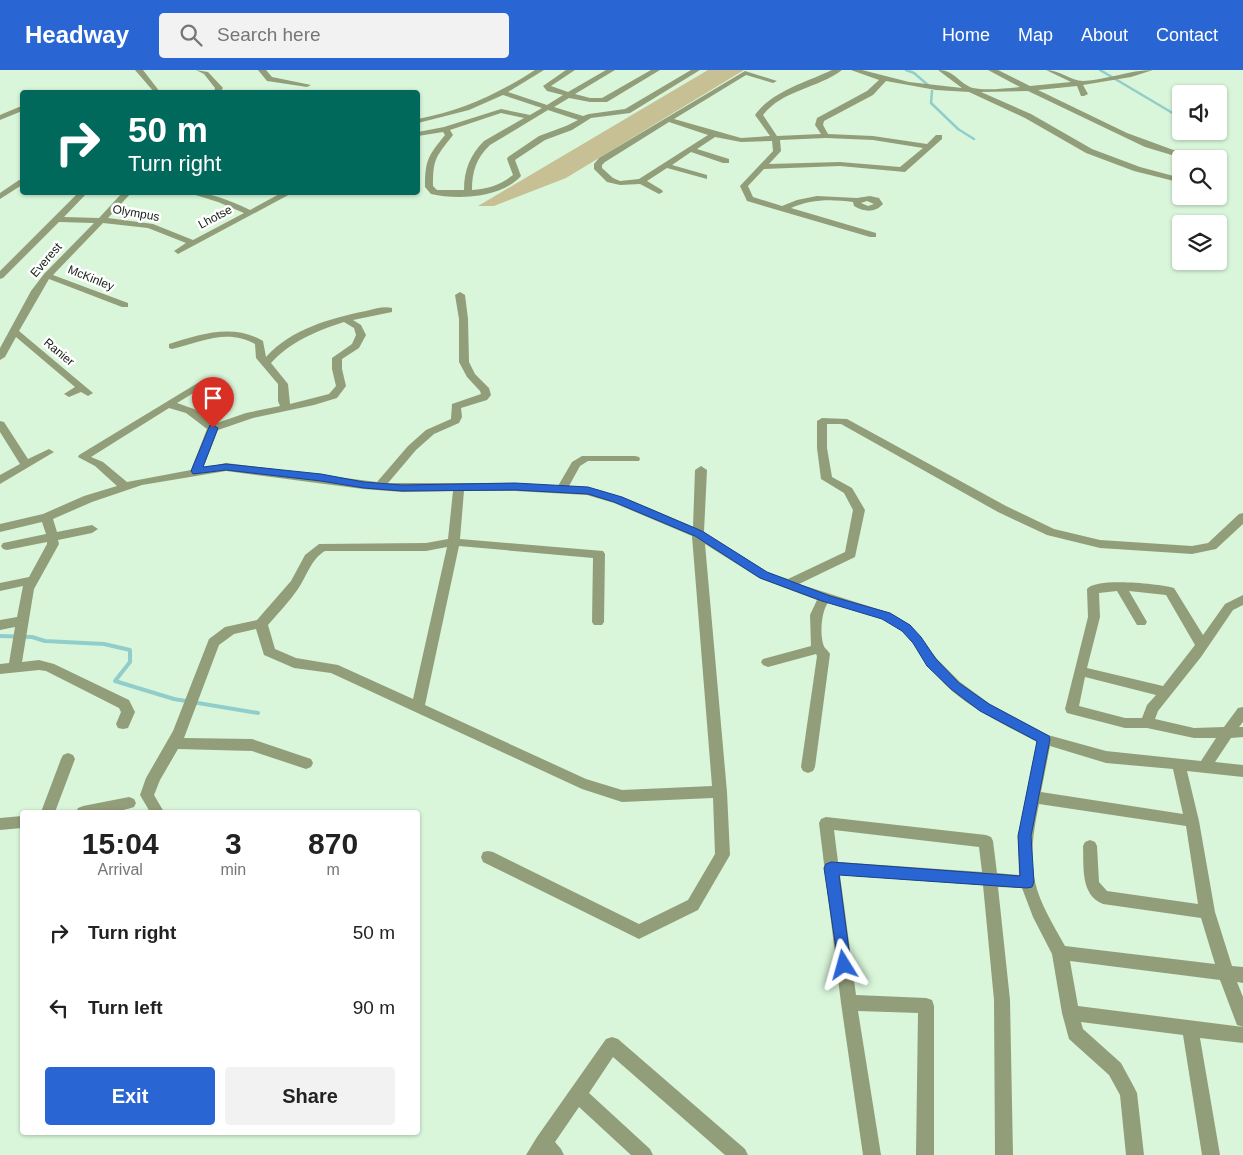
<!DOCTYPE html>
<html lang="en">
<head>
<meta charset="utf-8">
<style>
	body { margin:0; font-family:Arial,sans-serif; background:#f2f2f2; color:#222; height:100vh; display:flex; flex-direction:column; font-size:19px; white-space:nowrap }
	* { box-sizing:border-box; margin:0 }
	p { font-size:16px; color:#767676 }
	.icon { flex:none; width:28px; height:28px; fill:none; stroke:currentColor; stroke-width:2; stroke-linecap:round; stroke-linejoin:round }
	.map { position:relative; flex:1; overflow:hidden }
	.details { position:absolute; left:20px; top:740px; width:400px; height:325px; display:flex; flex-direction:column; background:#fff; border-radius:5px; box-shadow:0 1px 4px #0004 }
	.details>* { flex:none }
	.top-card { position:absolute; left:20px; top:20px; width:400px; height:105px; border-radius:5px; box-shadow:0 1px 4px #0004; background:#00695c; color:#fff; overflow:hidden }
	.controls { position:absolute; left:1172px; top:15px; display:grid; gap:10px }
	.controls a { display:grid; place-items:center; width:55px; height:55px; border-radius:5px; background:#fff; box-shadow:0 1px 4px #0004; font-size:25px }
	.pin { position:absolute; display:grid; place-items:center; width:42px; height:42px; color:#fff; margin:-51px -21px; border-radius:50% 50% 50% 0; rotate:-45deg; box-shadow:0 0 5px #0007 }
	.pin .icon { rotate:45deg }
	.me { position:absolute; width:55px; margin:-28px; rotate:352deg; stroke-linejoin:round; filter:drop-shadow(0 0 4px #0008) }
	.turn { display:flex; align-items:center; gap:18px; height:105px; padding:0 25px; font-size:22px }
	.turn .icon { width:65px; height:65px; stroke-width:2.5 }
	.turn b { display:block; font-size:35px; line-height:42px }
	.eta { display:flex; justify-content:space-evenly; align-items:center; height:85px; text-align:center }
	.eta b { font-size:30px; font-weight:700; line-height:35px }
	.primary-button { display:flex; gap:10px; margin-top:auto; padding:10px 25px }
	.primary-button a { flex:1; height:58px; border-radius:5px; background:#2966d4; color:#fff; font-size:20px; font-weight:700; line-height:58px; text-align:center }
	.primary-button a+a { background:#f2f2f2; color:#222 }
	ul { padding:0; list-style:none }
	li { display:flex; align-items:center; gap:15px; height:75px; padding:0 25px }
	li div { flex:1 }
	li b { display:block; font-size:19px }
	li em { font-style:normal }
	header { display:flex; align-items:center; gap:30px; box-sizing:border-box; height:70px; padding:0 25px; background:#2966d4; color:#fff }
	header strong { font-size:24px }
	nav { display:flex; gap:28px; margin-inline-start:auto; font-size:18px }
	.search { width:350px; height:45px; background:#f2f2f2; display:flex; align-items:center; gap:12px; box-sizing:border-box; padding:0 18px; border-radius:5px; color:#767676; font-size:19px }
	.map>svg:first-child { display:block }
	.green { fill:#c8c095 }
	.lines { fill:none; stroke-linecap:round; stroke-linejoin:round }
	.stream-far1 { stroke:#91cecb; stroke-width:2.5 }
	.stream { stroke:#91cecb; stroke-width:4 }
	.minor { fill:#929e79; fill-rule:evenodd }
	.route { fill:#2966d4; stroke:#1b428a }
	.labels { text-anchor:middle; stroke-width:5; stroke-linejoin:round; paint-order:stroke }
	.far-street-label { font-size:12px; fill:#131e14; stroke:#fff }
</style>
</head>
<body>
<header>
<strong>Headway</strong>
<div class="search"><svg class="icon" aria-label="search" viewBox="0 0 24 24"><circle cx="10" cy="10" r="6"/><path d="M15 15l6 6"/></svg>Search here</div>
<nav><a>Home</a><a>Map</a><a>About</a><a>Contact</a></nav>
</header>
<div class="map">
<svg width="1243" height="1085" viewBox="0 0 1243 1085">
	<rect width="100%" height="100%" fill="#d9f6da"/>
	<path class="green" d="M708 0H744L566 108 494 136H478Z"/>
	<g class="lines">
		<path class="stream-far1" d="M906 0 914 3 928 15
			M1100 0 1181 48
			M932 21 931 33 958 59 974 69"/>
		<path class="stream" d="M0 566 32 567 45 571 104 574 130 580V592L115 611 174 629 258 643"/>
		<path class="minor" d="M135 0H143L160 22H154Z
			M196 0 208 2 223 18 220 22H214L215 18 204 4Z
			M258 0H266L272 7 311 15 307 17 267 11Z
			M535 0H544L508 22 547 35 563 25 547 21 543 16 566 0H575L551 16 568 22 606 0H615L575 24 590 28H602L651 0H660L607 32H590L569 28 554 37 583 46 589 44 625 39 691 0H700L630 43 591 48 572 60 545 70 515 90 521 106C501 128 458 130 431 124L425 117C425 90 428 86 445 65L443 62 418 66V62L444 57 501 39 530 45 542 38 503 25 469 40 418 53V49C461 41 498 24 535 0ZM548 40 578 50 566 56 539 66 508 87 507 89 513 105C500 115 488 119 472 120 472 102 476 88 490 75ZM501 43 524 48 484 71C470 85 464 100 464 120H437L433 116C433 88 436 87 453 65L450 60Z
			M832 0H842C819 18 782 20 763 45L777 66 821 64 815 55 817 48 867 21 879 10 851 0H862L909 12 962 18 938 0C955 0 959 14 973 18 987 21 1006 18 1020 17L988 0H998L1030 16 1071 12 1046 0C1060 0 1071 11 1083 11 1107 10 1129 0 1153 0L1131 7 1083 15 1088 24 1084 26H1081L1077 16 1038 20 1127 63 1198 89H1185L1145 77 1028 21 981 22 1031 44 1092 79 1140 97 1181 108V112H1178L1134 101 1086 83 1025 48 969 22 936 20 886 11 873 25 824 51 823 55 828 64 873 66 927 74 936 65H942V69L905 102 840 96 764 99 748 116 753 127 782 136 797 130 817 126 857 128 870 126 879 128 883 134C875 143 864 142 854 136L853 132C831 129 811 129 791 138L876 163V167H870L747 131 740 116 773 81 772 71 741 72 715 67 697 79 729 89V93H723L691 82 672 95 707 105V109L667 98 647 111 662 120 663 122 659 124 640 114 620 115 607 112 594 99V94L599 88 745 1 777 11 773 13 746 5 674 49 741 68 770 66 755 45C772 21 807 12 832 0ZM669 52 708 65 639 109 620 111 613 108 602 98V95L605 92ZM826 68 873 70 923 78 900 97 840 92 769 94 781 81 780 70ZM867 131 874 134 868 136 861 133Z
			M19 37H22V41L0 50V45Z
			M19 110H22V115L0 129V123Z
			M79 122H88L64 147 99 148 123 122H132L108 148 153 154 193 170 244 143 218 132 186 122C210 122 229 130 250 140L283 122H294L178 184 174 181 186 173 148 158 103 153 53 205 128 233V237H122L49 209 19 261 93 323 88 326 81 322 69 327 64 324 75 317 16 267 5 287 0 290V278L31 221 44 204 94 153 59 152 3 208 0 209V201Z
			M1200 126H1208V130L1201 132Z
			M460 222 465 225 468 249 469 292 475 304 489 318 491 325 487 330 461 338 462 347 459 353 434 364 416 380 388 413H515L558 416 572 392 582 386H635L639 387 640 389 639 391H588L580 396 569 416C613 419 653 440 693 457L695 400 701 396 707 400 704 462 767 502 788 509 845 482 853 440 844 423 821 409 817 378V351L822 348 847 349 1006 436 1054 459 1100 470 1192 476 1208 473 1239 444 1243 443V454L1216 479 1192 484 1100 478 1047 465 998 442 841 354H827V378L832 407 852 418 865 440 855 487 799 514 890 543 910 555 937 589 960 612 990 634 1048 665 1106 681 1201 691 1216 668H1194L1147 658H1125L1067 643 1065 639 1088 547 1087 519C1096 507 1160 514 1174 518L1203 565 1225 534 1243 525V535L1233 540 1201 587 1158 641 1155 649 1194 658 1224 657 1238 638 1243 637V652L1239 657H1243V667L1231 668 1215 692 1243 695V707L1187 701 1199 751 1215 842 1232 896 1243 897V913L1237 912 1243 927V973L1200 968 1220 1085H1202L1183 965 1081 952 1083 959 1121 993 1134 1017 1137 1023 1144 1085H1126L1120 1025 1109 1005 1069 969 1062 943 1052 884 1033 847 1022 818 998 817 1010 930 1013 1085H995L994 930 983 815 840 805 856 925 926 928 932 930 934 936V1085H916L918 943 858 941 881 1085H863L841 933 819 753 821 749 826 747 986 765 991 767 993 771 997 803 1019 805 1018 766 1037 672C1007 656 977 642 952 621 932 604 921 580 903 562 884 545 852 540 828 533 821 541 819 569 825 578 827 580 829 582 830 584L815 697 813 701 808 703 803 701 801 697 817 586 816 584 768 597 763 595 761 592 763 589 811 576 810 545 817 530 759 508 705 474 727 722 730 785 698 840 639 869 483 792 481 787 483 782 488 781 493 782 639 854 688 830 715 784 713 728 622 732 582 719 331 603 294 598 264 585 256 559 234 564 219 575 184 668 252 669 311 689 313 693 311 697 306 699 252 681 178 679 160 710 154 725 164 742H150L140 725 146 708 173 661 209 569 225 557 257 550 291 511 305 485 319 474 426 473 448 469 453 421 402 422 363 419 226 401 142 415 92 432 53 449 57 462 92 455 98 459 92 463 58 470 59 474 34 519 22 592 39 590 54 594 129 630 135 642 128 658 123 659 118 658 116 654 121 642 119 638 46 601 39 600 0 604V594L9 593 15 557 0 560V550L17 547 23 516 0 521V513L29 507 47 474V472L7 480 3 479 1 476 3 473 46 464 42 452 0 462V454L43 444 84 426 117 416 95 396 78 387 79 385 201 311H209L210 313 177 333 194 339 214 354 246 343 280 336 278 331V314L256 288 255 274C228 258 200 272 172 279L169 278V274C200 264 233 253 263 271L266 287C291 259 331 248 366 241 374 239 384 236 392 238V242L353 250 361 255 366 265 359 278 342 289V299L346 316 337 328 314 335 253 348 218 360 203 398 226 393 377 412 408 376 426 360 451 349 452 334 481 324 480 321 467 307 459 292V249L455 225ZM344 252 354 258 356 265 352 274 332 288V299L336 316 329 324 290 334 288 314 271 293C290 272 316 261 344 252ZM169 338 186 343 207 359 191 400 127 412 103 392 91 387ZM464 421H515L587 425 614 433 692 466 712 716 622 720 586 709 425 635 459 476 593 488 592 552 594 555H602L604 552 605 484 603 481 460 469ZM447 477 413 629 338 595 296 588 275 579 268 555C278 543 289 532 298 519 307 506 311 489 325 481H426ZM1117 521 1137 555H1145L1147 552 1129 521 1166 525 1195 575 1163 616 1087 598 1100 547 1099 523ZM1085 607 1156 625 1147 635 1142 648H1125L1079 636ZM1050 676 1106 693 1173 699 1183 744 1041 722ZM1039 734 1186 756 1198 834 1107 821 1099 812 1097 776 1095 772 1090 770 1085 772 1083 776C1084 796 1080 825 1103 834L1201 848 1215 894 1065 876C1054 856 1040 834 1035 812 1029 787 1034 758 1039 734ZM834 760 979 777 982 802 838 792ZM1070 891 1220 910 1237 955 1243 957 1078 936Z
			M0 351 4 352 28 389 49 379 54 382 0 414V405L20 394 0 362Z
			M68 683 73 685 75 689 55 742H41L61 689 63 685Z
			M129 727 134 729 136 733 134 737C116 743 94 744 76 742L78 738 83 736Z
			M22 746V758L0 760V748Z
			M612 967 618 969 745 1079 748 1085H725L613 987 589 1023 650 1079 653 1085H631L579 1037 555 1072 561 1079 564 1085H526L537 1067 606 969Z"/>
	</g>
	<path class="route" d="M210 355H213L218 358 203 397 226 394 321 404 364 412 402 415 515 413 588 417 622 427 702 461 767 502 830 526 890 543 910 555 921 567 936 589 959 613 989 634 1049 666 1050 669 1031 766 1034 812 1032 817 1027 818 839 805 851 895 849 899 844 901 839 899 824 798 826 794 831 792 1020 806 1018 766 1037 671 980 641 951 619 927 596 913 573 902 561 882 549 822 531 760 508 695 466 614 432 588 424 515 420 402 421 364 418 321 411 226 400 193 404 191 401Z"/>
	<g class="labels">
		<g class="far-street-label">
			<text transform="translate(136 143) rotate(10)" y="4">Olympus</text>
			<text transform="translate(215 147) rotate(-28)" y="4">Lhotse</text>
			<text transform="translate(46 190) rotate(-49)" y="4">Everest</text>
			<text transform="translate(91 208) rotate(22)" y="4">McKinley</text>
			<text transform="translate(59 282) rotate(40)" y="4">Ranier</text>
		</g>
	</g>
</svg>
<div class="controls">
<a><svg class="icon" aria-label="sound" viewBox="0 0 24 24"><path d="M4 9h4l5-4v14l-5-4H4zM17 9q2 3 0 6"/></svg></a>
<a><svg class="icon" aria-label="search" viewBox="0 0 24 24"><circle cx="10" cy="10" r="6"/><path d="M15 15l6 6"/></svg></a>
<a><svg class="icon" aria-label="layers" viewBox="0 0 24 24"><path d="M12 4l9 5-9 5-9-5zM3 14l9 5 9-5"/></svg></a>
</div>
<div class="pin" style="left:213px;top:358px;background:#d93025"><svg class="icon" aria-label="arrive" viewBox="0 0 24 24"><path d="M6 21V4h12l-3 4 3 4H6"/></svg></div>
<svg class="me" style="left:844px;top:895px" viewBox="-20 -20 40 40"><path d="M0-17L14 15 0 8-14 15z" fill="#2966d4" stroke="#fff" stroke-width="4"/></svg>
<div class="top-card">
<div class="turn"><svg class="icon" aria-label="right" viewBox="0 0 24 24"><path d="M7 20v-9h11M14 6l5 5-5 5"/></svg><div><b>50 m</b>Turn right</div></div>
</div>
<section class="details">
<div class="eta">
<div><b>15:04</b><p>Arrival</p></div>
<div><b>3</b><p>min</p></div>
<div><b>870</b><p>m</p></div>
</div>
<ul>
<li><svg class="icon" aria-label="right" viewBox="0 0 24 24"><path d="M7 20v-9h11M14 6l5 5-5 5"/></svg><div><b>Turn right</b></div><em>50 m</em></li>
<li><svg class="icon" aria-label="left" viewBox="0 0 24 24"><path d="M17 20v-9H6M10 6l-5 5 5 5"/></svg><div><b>Turn left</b></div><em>90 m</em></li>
</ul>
<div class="primary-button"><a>Exit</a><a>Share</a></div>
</section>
</div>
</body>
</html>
